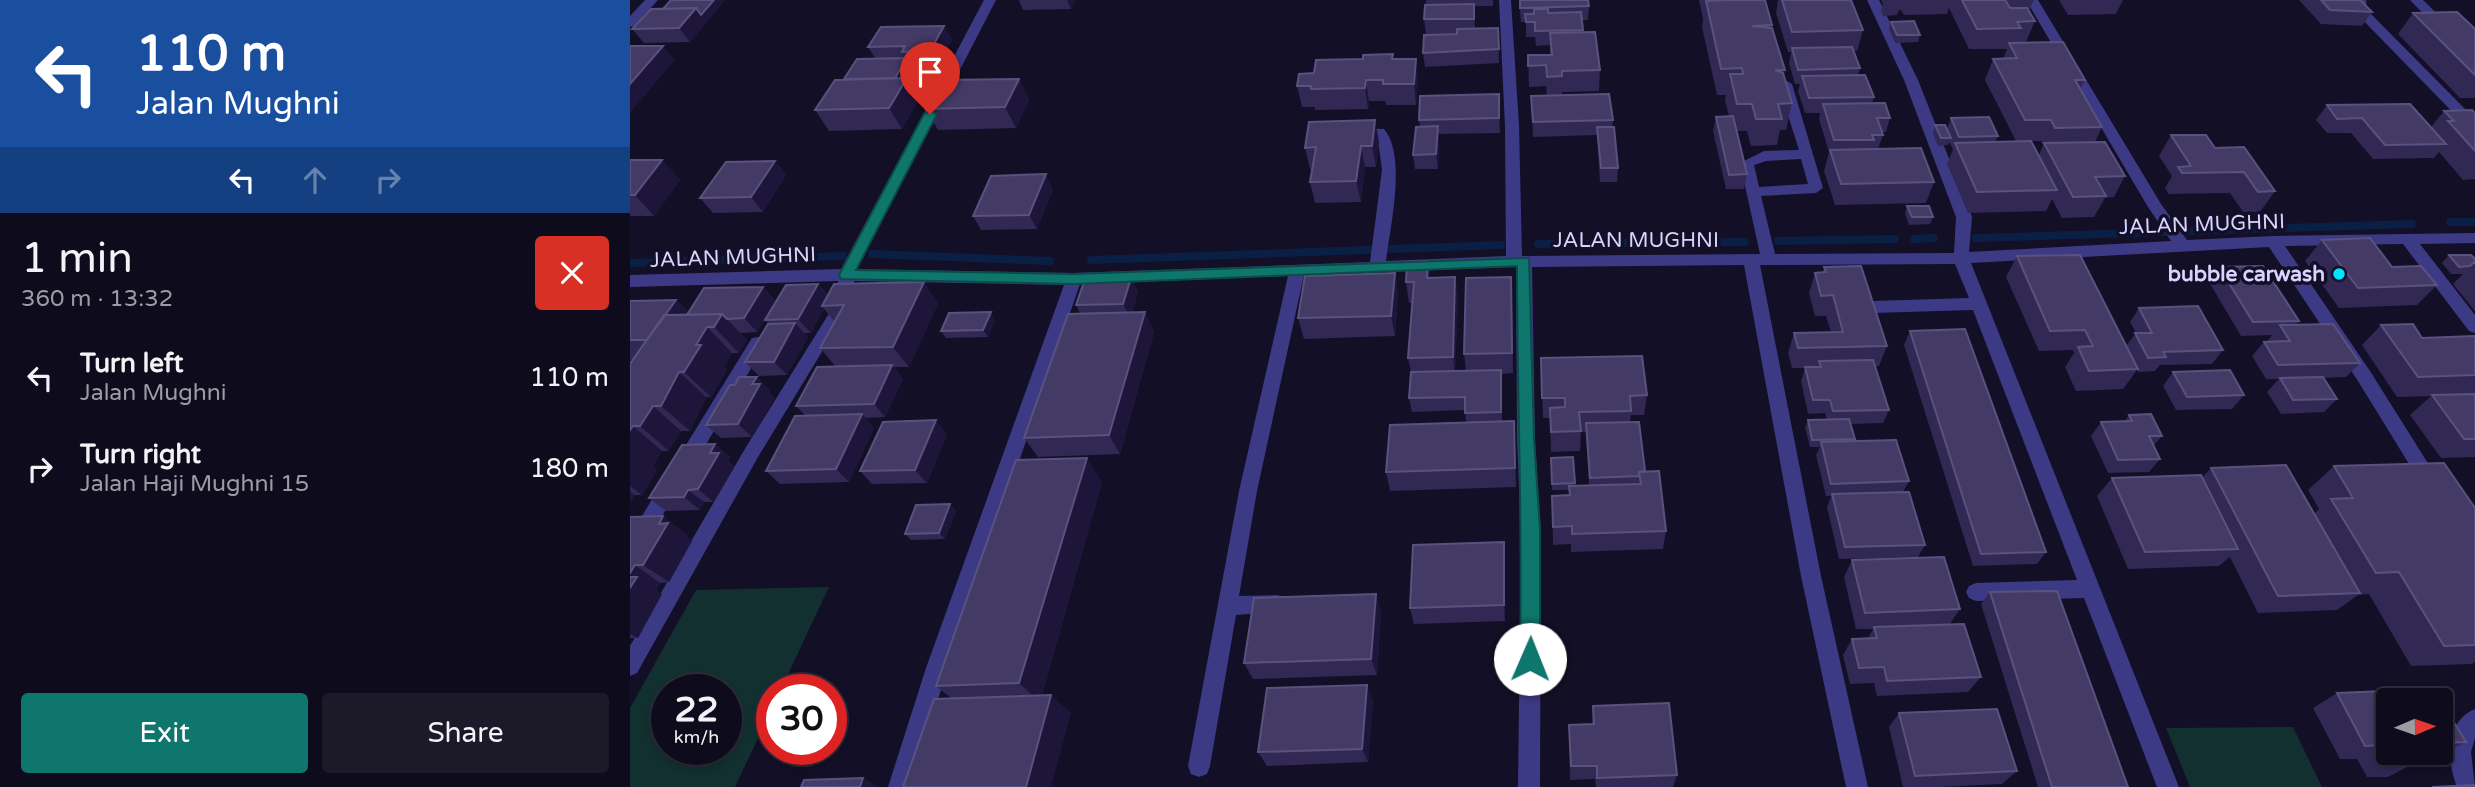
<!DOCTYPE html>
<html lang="en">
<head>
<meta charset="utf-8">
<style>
	body { margin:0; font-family:"Varela Round",sans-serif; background:#1c1929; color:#f1f3f6; height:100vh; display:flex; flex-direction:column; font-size:26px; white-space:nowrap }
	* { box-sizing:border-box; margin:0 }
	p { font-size:23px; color:#9b9ba3 }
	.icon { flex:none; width:38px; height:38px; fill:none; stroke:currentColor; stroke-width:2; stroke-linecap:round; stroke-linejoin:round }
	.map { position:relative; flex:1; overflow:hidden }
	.panel { display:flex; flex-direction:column; background:#0e0b1c; width:630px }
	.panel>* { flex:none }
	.hud { background:#1a4fa0; color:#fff; overflow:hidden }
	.needle { width:46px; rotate:88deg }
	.controls { position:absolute; left:1746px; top:688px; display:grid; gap:14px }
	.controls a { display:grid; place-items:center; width:77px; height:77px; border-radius:7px; background:#0e0b1c; box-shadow:0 4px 10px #0003,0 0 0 2px #2e2b3b; font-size:35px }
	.speed { position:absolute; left:21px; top:674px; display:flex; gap:14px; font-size:35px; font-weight:700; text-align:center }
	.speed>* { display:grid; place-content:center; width:91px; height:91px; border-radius:50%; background:#0e0b1c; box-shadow:0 4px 10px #0003,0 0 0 2px #2e2b3b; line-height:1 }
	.speed small { font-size:18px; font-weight:400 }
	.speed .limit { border:10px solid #d22; background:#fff; color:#111 }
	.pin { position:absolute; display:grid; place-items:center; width:60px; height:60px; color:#fff; margin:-72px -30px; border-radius:50% 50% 50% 0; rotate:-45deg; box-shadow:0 0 7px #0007 }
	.pin .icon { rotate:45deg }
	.me { position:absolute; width:77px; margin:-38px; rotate:1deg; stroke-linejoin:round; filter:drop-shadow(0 0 5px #0008) }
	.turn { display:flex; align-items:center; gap:24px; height:147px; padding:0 21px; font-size:32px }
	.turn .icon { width:91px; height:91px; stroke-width:2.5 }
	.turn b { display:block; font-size:49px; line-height:60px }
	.lanes { display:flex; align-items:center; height:66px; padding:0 21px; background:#0003; justify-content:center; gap:35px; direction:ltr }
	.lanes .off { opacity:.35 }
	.round { display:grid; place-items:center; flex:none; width:74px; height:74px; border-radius:7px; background:#1c1929 }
	.summary { display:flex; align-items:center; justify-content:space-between; height:119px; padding:0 21px }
	h1 { font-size:42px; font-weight:600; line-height:52px }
	.action { display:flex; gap:14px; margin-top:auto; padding:14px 21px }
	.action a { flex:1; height:80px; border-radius:7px; background:#0f766e; color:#fff; font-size:28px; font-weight:600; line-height:80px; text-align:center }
	.action a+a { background:#1c1929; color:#f1f3f6 }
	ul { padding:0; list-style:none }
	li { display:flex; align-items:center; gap:21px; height:91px; padding:0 21px }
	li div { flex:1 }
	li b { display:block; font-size:26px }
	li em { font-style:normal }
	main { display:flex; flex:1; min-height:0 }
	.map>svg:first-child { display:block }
	.green { fill:#12302f; fill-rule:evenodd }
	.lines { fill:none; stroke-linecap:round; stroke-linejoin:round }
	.stream { stroke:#0a1f44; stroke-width:8 }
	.street { fill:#3d3a85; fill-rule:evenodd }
	.wall { fill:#312854; fill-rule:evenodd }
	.shaded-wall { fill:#1d163a }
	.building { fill:#433a66; stroke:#5a527e; stroke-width:2 }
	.route { fill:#0f766e; stroke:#0a4d48; stroke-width:2 }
	.poi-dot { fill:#00e5ff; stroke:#130f26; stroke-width:2.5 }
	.labels { text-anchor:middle; stroke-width:7; stroke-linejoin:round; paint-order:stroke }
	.street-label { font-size:21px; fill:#d9d4ff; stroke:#130f26 }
	.poi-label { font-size:21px; font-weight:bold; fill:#d9d4ff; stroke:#130f26; text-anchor:end }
</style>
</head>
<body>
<main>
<section class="panel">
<div class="hud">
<div class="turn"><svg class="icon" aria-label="left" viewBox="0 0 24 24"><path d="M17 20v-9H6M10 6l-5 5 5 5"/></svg><div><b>110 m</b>Jalan Mughni</div></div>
<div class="lanes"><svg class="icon" aria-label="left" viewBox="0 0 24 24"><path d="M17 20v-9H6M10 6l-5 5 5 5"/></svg><svg class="icon off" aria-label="ahead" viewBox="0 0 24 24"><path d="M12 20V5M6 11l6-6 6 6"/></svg><svg class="icon off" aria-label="right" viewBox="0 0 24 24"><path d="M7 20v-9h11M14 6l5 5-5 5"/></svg></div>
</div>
<div class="summary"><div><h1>1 min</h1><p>360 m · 13:32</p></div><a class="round" style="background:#d93025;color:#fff"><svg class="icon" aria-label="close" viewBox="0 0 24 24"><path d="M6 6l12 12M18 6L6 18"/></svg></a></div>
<ul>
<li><svg class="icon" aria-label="left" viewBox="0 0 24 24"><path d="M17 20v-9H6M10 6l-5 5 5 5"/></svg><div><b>Turn left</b><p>Jalan Mughni</p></div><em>110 m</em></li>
<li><svg class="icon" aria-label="right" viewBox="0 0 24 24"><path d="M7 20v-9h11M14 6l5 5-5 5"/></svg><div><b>Turn right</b><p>Jalan Haji Mughni 15</p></div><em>180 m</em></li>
</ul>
<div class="action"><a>Exit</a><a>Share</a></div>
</section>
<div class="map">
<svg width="1845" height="787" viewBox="0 0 1845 787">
	<rect width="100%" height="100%" fill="#130f26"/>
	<path class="green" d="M199 587 151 689 142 690V709L105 787H0V708L66 590ZM37 690H96V749H37Z
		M1663 727 1692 787H1560L1536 728Z"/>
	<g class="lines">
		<path class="stream" d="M1820 222H1845
			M1346 238 1782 224
			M1284 239 1304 238
			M1148 241 1265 239
			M908 244 1115 242
			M242 254 420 261
			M461 260 871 245
			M0 263 213 256"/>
		<path class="street" d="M15 0H28L4 26 0 27V16Z
			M354 0H366L227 269 444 273 740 262 752 170 748 140 745 136 719 134V128L754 129C777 156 760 227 756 261L876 256 875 126 869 0H881L889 126 892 256 1130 254 1110 163 1134 151 1169 150 1148 84 1155 80 1162 84 1193 188 1186 193 1131 196 1145 254 1324 253 1326 217 1274 80 1237 0H1249L1288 80 1342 217 1339 252 1541 241 1518 207 1396 0H1408L1531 204 1557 240 1643 236 1845 233V243L1790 244 1845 315V333L1839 331 1773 244 1655 246 1740 371 1811 484 1809 490 1802 492 1795 490 1728 381 1639 247 1341 263 1549 787H1527L1454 598 1346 601 1339 598 1336 592 1339 586 1346 583 1447 580 1343 310 1243 313 1235 307 1243 301 1339 298 1325 264 1130 265 1191 576 1238 787H1216L1171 576 1114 265 902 267 905 439 911 530 910 787H888L891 530 887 439 886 267 674 275 627 491 609 596 647 595 654 597 657 604 654 611 606 615 580 766 577 774 569 777 561 774 558 766 609 491 658 276 450 284 318 668 280 787H258L296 668 434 285 224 281V299L128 457 7 673 0 676V646L116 447 208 299V281L0 287V275L211 269ZM1171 159 1178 184 1129 187 1124 165 1136 161Z
			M1724 0H1736L1737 10 1845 119V131L1840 130 1727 14Z
			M1780 0H1793L1845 51V62L1840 61Z
			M128 337 136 343 62 468 55 471 48 468 46 463 48 458 122 338Z
			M40 479 47 481 49 487 7 559 0 562V536L33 481Z
			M1845 709V738L1841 752 1845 787H1827C1817 762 1814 722 1845 709Z"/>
	</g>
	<path class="wall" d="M41 0H95L60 42 14 43 2 29 33 9Z
		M389 0H445L441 9 393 10Z
		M796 0H863V6H844L845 29 868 28 869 63 795 67 793 53 827 33 796 34 794 19Z
		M889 0 959 6 958 20H952L953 32 970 70 969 91 932 92V95L983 120 982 127 988 168 987 182H970L967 135 903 137 901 96H917L916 86 899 87 898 55H920V45L906 46 905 37H896V22H891Z
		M1069 0H1135L1142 25V28L1155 70 1154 75 1162 103 1156 130H1150L1147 145 1121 146 1117 131H1106L1117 174 1114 189H1096L1083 131 1086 117 1099 116 1095 101 1096 95H1087L1072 27 1073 19Z
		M1148 0H1221L1233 30 1227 51H1223L1230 68 1228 75 1244 97 1242 103 1260 118 1256 132H1252L1253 135 1248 149 1304 182 1296 203 1205 205 1194 171 1199 152 1189 119 1190 113H1175L1168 91 1170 84H1165L1159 63 1161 52H1158L1146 13Z
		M1251 0H1404L1399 11 1405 21 1396 42H1385V43L1455 80 1450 89 1472 127 1465 142 1495 176 1484 197 1475 198 1464 217 1432 218 1422 199 1416 211 1338 213 1317 164 1323 149 1319 142 1318 145 1308 146 1303 133 1305 125 1317 129 1321 118 1368 136 1365 142 1386 141 1355 80 1363 59H1373L1377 49H1339L1319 8 1317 14 1274 15 1271 10H1269L1267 15 1253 16 1251 10 1253 4ZM1401 141H1411L1413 145 1409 155Z
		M1429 0H1493L1486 14 1438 15Z
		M1669 0H1730L1742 12 1732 26 1691 24Z
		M1783 13 1845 29V98H1830L1768 34Z
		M1261 22 1290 35 1288 42 1265 43 1259 29Z
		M314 26 322 40 308 65 282 66 285 72 279 82 289 99 272 129 199 131 185 110 215 79 245 58 238 47Z
		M733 59H764L788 79 786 105H756L755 101H739L738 109 685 110V107H672L667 86 684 73Z
		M389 79 399 100 386 128 308 130 296 109Z
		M1697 105 1801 127 1814 111 1845 113V179L1833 180 1809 152 1804 158 1743 159 1721 133H1697L1686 120Z
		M869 109 870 133 808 134 809 141 808 169H785L783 155 790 127 789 120Z
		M1541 135 1585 148 1645 191 1630 212H1613L1600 193 1539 194 1535 188 1542 176 1529 156Z
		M749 141 746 167H735L731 202 685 203 680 182 683 169H680L675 148Z
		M0 160H32L50 180 24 216H0Z
		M145 161 156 175 133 212 83 213 70 198Z
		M423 189 407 229 351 230 343 216Z
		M1277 206 1303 217 1300 224 1279 225 1275 214Z
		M1692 240 1762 267 1807 285 1787 305 1709 308 1675 261Z
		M1819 255 1845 259V311L1823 284 1833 274H1821L1812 263Z
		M1387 256 1496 346 1506 333 1500 322 1509 308 1593 350 1582 364 1530 365 1525 371 1508 372 1507 370 1493 389 1446 391 1435 367 1444 353 1443 350 1409 351 1376 277Z
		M798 261 800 278 825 277 828 297 825 371H836L834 354 882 298 883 373 871 374 872 421H884L886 487 760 491 756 472 836 422 835 410 782 412 779 398 781 372 778 358 782 303H779L776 282Z
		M1194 267 1257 346 1249 366H1245L1259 410 1253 423 1221 424 1225 439 1224 441 1279 481 1273 492 1295 545 1288 557 1209 559 1197 507 1201 496H1196L1186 455 1190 447H1180L1175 427 1178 420H1197L1195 413 1178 414 1171 381 1175 368H1162L1158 353 1164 333 1201 332 1196 316H1185L1179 293 1185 273 1193 272Z
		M1589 267 1669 321 1665 325 1730 363 1716 377 1693 378 1707 399 1694 412 1651 414 1637 392 1649 379H1636L1622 356 1634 342H1640L1638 340 1642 335 1611 336 1579 282Z
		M765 273 768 294 765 336 674 339 668 318Z
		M501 278 508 292 502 312H515L524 332 490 454 408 457 394 438 450 313 446 305Z
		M188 284 198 295 308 303 279 367H264L273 379 255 417 235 418 244 428 219 482 150 484 136 471 176 416 166 406 206 367 190 348 205 322 194 309 181 333H174L178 337 157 375 129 376 115 362 139 324 135 320Z
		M133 287 146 301 127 332 110 333 117 340 109 353H102L94 367 97 370 81 397H76L60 431H51L39 451H32L23 466 27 470 12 495H5L0 503V360L2 362 3 360H0V301L46 300 58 312Z
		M365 320 358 337 316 338 311 331Z
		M1751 325 1792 338 1845 336V457L1811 458 1780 415 1801 396 1767 397 1732 345Z
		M1280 331 1416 552 1407 564 1343 566 1274 345Z
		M911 358 1017 395 1014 415H1001L1000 422 1015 471 1036 531 1033 549 941 552V544L923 545 922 496 939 495V490H922L921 458 943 457 945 485H959L956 432H951L950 451 921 452 920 418H913Z
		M1543 372 1614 395 1602 409 1546 410 1533 386Z
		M140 390 139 393 144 398 122 437 91 438 76 425Z
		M1499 415 1532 436 1523 446 1530 459 1519 472 1478 473 1461 436 1471 422H1494Z
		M317 434 297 483 242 484 230 471Z
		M85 444 100 457 98 461 104 466 83 502H74L70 510 36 511 19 498Z
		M1704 466 1845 508V662L1842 664 1781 666 1739 594 1728 595 1707 610 1628 613 1600 557 1589 566 1498 569 1467 496 1482 478H1572L1581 468 1684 514 1689 509 1678 490Z
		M472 482 412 695 441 713 321 698 306 686Z
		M320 504 326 511 315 539 281 540 275 534Z
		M0 517 57 534 56 537 62 541 39 582 30 583 26 590 32 594 8 638H0Z
		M874 542 875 560V621L784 624 780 608Z
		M1222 560 1330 609 1319 625 1351 677 1338 692 1247 696 1244 683 1220 684 1213 655 1222 639 1238 638 1243 629H1226L1214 577Z
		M1360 592 1498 787H1408L1351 604Z
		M751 611 747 675 623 679 614 663Z
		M1707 693 1759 752H1811V701L1836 742 1807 756 1782 757 1785 763 1758 777H1737L1727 759H1710L1683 708Z
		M743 700 738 762 637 766 628 752Z
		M963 706 1047 775 1043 787H966L965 779 940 780 939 725 962 724Z
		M1269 713 1387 771 1372 784 1311 787H1273L1259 727Z"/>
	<path class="shaded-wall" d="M84 0H95L60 42 49 28 66 8Z
		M437 0H445L441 9Z
		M314 26 322 40 308 65 300 51Z
		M33 46 45 60 0 113V84Z
		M277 58 285 72 279 82 289 99 272 129 259 108 265 78Z
		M786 59 788 79 786 105 784 84Z
		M389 79 399 100 386 128 375 107Z
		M736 80 739 101 738 109 735 88Z
		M745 120 749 141 746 167 742 146Z
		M808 126 809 141 808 169 806 154Z
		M731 146 735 167 731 202 726 181Z
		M32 160 50 180 24 216 5 195Z
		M145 161 156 175 133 212 121 197Z
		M416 174 423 189 407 229 399 215Z
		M798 261 801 282 797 278Z
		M765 273 768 294 765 336 761 316Z
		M825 277 828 297 825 377 823 357Z
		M501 278 508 292 500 318 493 304Z
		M294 282 308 303 279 367 263 347Z
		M188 284 200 298 192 306 194 309 181 333 168 319Z
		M133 287 146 301 127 332 114 318Z
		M46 300 65 320 18 340Z
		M361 312 365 320 358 337 353 330Z
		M515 312 524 332 490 454 479 435Z
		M92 314 117 340 109 353 84 327Z
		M165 323 178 337 157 375 144 362Z
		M77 327 102 353 94 367 97 370 81 397 54 372 66 345Z
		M262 365 273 379 255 417 244 404Z
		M49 372 76 397 60 431 31 406Z
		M127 377 140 390 139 393 144 398 122 437 108 424 122 384Z
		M23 406 51 431 39 451 10 426Z
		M232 414 244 428 219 482 206 469Z
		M306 420 317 434 297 483 285 470Z
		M3 426 32 451 23 466 27 470 12 495 0 486V430Z
		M85 444 100 457 98 461 104 466 83 502 68 489 80 453Z
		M457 458 472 482 410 702 389 683Z
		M58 490 74 502 70 510 54 497Z
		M0 492 5 495 0 503Z
		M320 504 326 511 315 539 309 533Z
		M33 516 57 534 56 537 62 541 39 582 13 565 29 524Z
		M874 542 875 560V621L874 605Z
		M5 565 30 583 26 590 32 594 8 638 0 634V573Z
		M746 594 751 611 747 675 741 659Z
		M737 685 743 700 738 762 732 749Z
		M421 695 441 713 421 787H396Z
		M233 778 248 787H230Z"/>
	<path class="building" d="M41 0H84L71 15 66 8 33 9Z
		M890 0H958L959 6 890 8Z
		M1097 0H1135L1142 25 1122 26 1142 28 1155 70H1145L1153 73 1162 103 1148 104 1152 119H1126L1122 104H1107L1100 74H1113L1112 68 1091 69 1076 1Z
		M1152 0H1221L1233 30 1162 32Z
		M1332 0H1375L1380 8H1397L1405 21 1387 22 1391 28 1347 29Z
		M1691 0H1730L1742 12 1700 10Z
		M844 4V19H794L795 5Z
		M66 8 49 28 2 29 21 9Z
		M904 9H918V13L951 12 953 30 905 31V22H896L895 14H904Z
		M1827 12 1845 29V75L1783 13Z
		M1284 21 1290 35H1267L1261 22Z
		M314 26 300 51 272 52 275 46 238 47 251 27Z
		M868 28 869 49 793 53 794 35 827 34V29Z
		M965 32 970 70 932 71V76L917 77 916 65 898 66V55H922L920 33Z
		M1433 42 1455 80H1445L1472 127 1425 128 1421 120H1395L1363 59 1387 58 1379 43Z
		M0 46H33L0 84Z
		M1222 47 1230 68 1168 70 1162 48Z
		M763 54 762 59H786L784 84H753V80H736L735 88 681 89V86H667L669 74 684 73 686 60 733 59V55Z
		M277 58 265 78 214 79 227 59Z
		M1235 75 1244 97 1179 98 1172 76Z
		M277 78 259 108 185 110 205 80Z
		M389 79 375 107 296 109 312 80Z
		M869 94V118L789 120 790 96Z
		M979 94 983 120 903 122 901 96Z
		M1255 103 1260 118H1247L1253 135H1242L1244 140H1204L1193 104Z
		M1780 104 1816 144 1755 145 1732 118 1707 119 1697 105Z
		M1842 110 1845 113V151L1818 121H1824L1814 111Z
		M1103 116 1117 174 1099 175 1086 117Z
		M1359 117 1368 136 1329 137 1321 118Z
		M745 120 742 146H731L726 181 680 182 686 147 675 148 679 122Z
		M1305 125H1315L1321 138H1311Z
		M808 126 806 154 783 155 786 127Z
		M967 127H984L988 168H971Z
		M1541 135H1576L1585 148 1614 147 1645 191 1628 192 1614 172 1552 173 1548 167 1561 166Z
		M1401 141 1427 190 1347 192 1325 143Z
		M1475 142 1495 176 1465 177 1476 196 1443 197 1414 143Z
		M1291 148 1304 182 1211 184 1200 150Z
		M0 160H32L5 195H0Z
		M145 161 121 197 70 198 96 162Z
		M416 174 399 215 343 216 361 176Z
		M1277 206H1299L1303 217H1282Z
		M1740 238 1762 267 1791 266 1807 285 1728 288 1692 240Z
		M1450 255 1508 369 1459 371 1448 347 1463 346 1455 330 1420 331 1387 256Z
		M1819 255H1841L1845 259V263H1843L1840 266 1829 267Z
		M798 261 797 278 825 277 823 357 778 358 784 282H776L777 262Z
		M1231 266 1257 346 1168 348 1164 333 1213 332 1203 295 1191 296 1185 273 1196 272 1194 267Z
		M1633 266 1669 321 1623 322 1589 267Z
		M765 273 761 316 668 318 675 276Z
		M881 277 882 353 834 354 836 278Z
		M501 278 493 304 446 305 455 279Z
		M294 282 263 347 190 348 214 305 192 306 204 284Z
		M188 284 168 319 135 320 156 285Z
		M133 287 114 318 97 319 92 314 57 315 74 288Z
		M46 300 17 340H0V301Z
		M1568 306 1593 350 1533 352 1536 357 1518 358 1505 333H1522L1509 308Z
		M361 312 353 330 311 331 319 313Z
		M515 312 479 435 394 438 438 314Z
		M92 314 84 327H77L66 345H71L54 372H49L31 406H23L10 426H3L0 430V364L34 315Z
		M165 323 144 362H115L138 324Z
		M1703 324 1730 363 1648 365 1634 342 1660 341 1650 325Z
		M1783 324 1792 338 1845 336V375L1788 377 1751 325Z
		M1335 329 1416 552 1351 554 1280 331Z
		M1012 356 1017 395 1000 396 1001 411 949 412 951 431 921 432 920 408 935 407V398H912L911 358Z
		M1243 360 1259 410 1203 411 1200 400H1183L1175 367H1191L1189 361Z
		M262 365 244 404 166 406 187 367Z
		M871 370V412L835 413V397L779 398 781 372Z
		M1600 370 1614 395 1557 397 1543 372Z
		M109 377H127L122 384H130L108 424 76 425 100 385H105Z
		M1693 377 1707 399 1663 400 1650 378Z
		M1845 394V439H1834L1802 395Z
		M232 414 206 469 136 471 165 416Z
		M1521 414 1532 436H1519L1530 459 1488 460 1471 422 1502 421 1499 415Z
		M1219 419 1225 439 1182 440 1178 420Z
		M306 420 285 470 230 471 253 422Z
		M884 421 885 468 756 472 760 425Z
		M1009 422 1015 471 1009 472V476L960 478 956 423Z
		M1266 440 1279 481 1201 484 1191 442Z
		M85 444 80 453H89L68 489 58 490 54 497 19 498 52 445Z
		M943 457 945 483 922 484 921 458Z
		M457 458 389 683 306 686 386 460Z
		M1814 463 1845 508V645L1814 646 1769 572 1746 573 1701 499 1723 498 1704 466Z
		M1656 465 1730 593 1648 596 1581 468Z
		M1029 471 1036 531 942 534V526L923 527 922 496 940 495 939 486 1011 484 1009 472Z
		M1571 475 1608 549 1515 552 1482 478Z
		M1279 492 1295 545 1215 547 1202 494Z
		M320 504 309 533 275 534 286 505Z
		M33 516 29 524 38 523 13 565H5L0 573V517Z
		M874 542V605L780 608 783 545Z
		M1314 557 1330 609 1235 613 1222 560Z
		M0 577H7L0 588Z
		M1427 591 1498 787H1422L1360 592Z
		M746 594 741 659 614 663 624 598Z
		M1334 624 1351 677 1257 681 1254 667 1229 668 1222 639 1247 638 1244 627Z
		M737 685 732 749 628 752 637 688Z
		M1804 689 1811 700H1759V752H1779L1785 763 1763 764 1753 745 1735 746 1707 693Z
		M421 695 396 787H273L304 699Z
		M1811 701 1836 742 1811 743Z
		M1039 703 1047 775 967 778V766H941L939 725 964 724 963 706Z
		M1367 709 1387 771 1285 776 1269 713Z
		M233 778 230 787H171L174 780Z
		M1845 785V787H1802Z"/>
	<path class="route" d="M300 111 307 114 226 270 444 274 899 258 904 439 910 530V659L907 665 900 668 893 665 890 659C893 528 887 397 887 266L444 284 211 279 209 275 294 114Z"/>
	<circle class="poi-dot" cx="1709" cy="274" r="7"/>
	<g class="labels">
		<g class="street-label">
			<text transform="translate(1572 224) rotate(-2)" y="7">JALAN MUGHNI</text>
			<text x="1006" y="247">JALAN MUGHNI</text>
			<text transform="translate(103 257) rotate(-2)" y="7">JALAN MUGHNI</text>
		</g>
		<g class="poi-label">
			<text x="1695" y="281">bubble carwash</text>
		</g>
	</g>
</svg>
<div class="controls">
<a><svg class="needle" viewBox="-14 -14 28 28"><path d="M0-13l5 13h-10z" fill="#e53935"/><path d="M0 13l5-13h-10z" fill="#9b9ba3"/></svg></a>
</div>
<div class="speed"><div>22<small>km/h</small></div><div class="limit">30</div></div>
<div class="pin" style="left:300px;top:114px;background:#d93025"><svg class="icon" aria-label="arrive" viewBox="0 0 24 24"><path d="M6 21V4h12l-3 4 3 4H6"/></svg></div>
<svg class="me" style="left:900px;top:659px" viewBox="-20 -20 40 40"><circle r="19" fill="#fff"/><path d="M0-13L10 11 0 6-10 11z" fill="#0f766e"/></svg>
</div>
</main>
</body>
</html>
